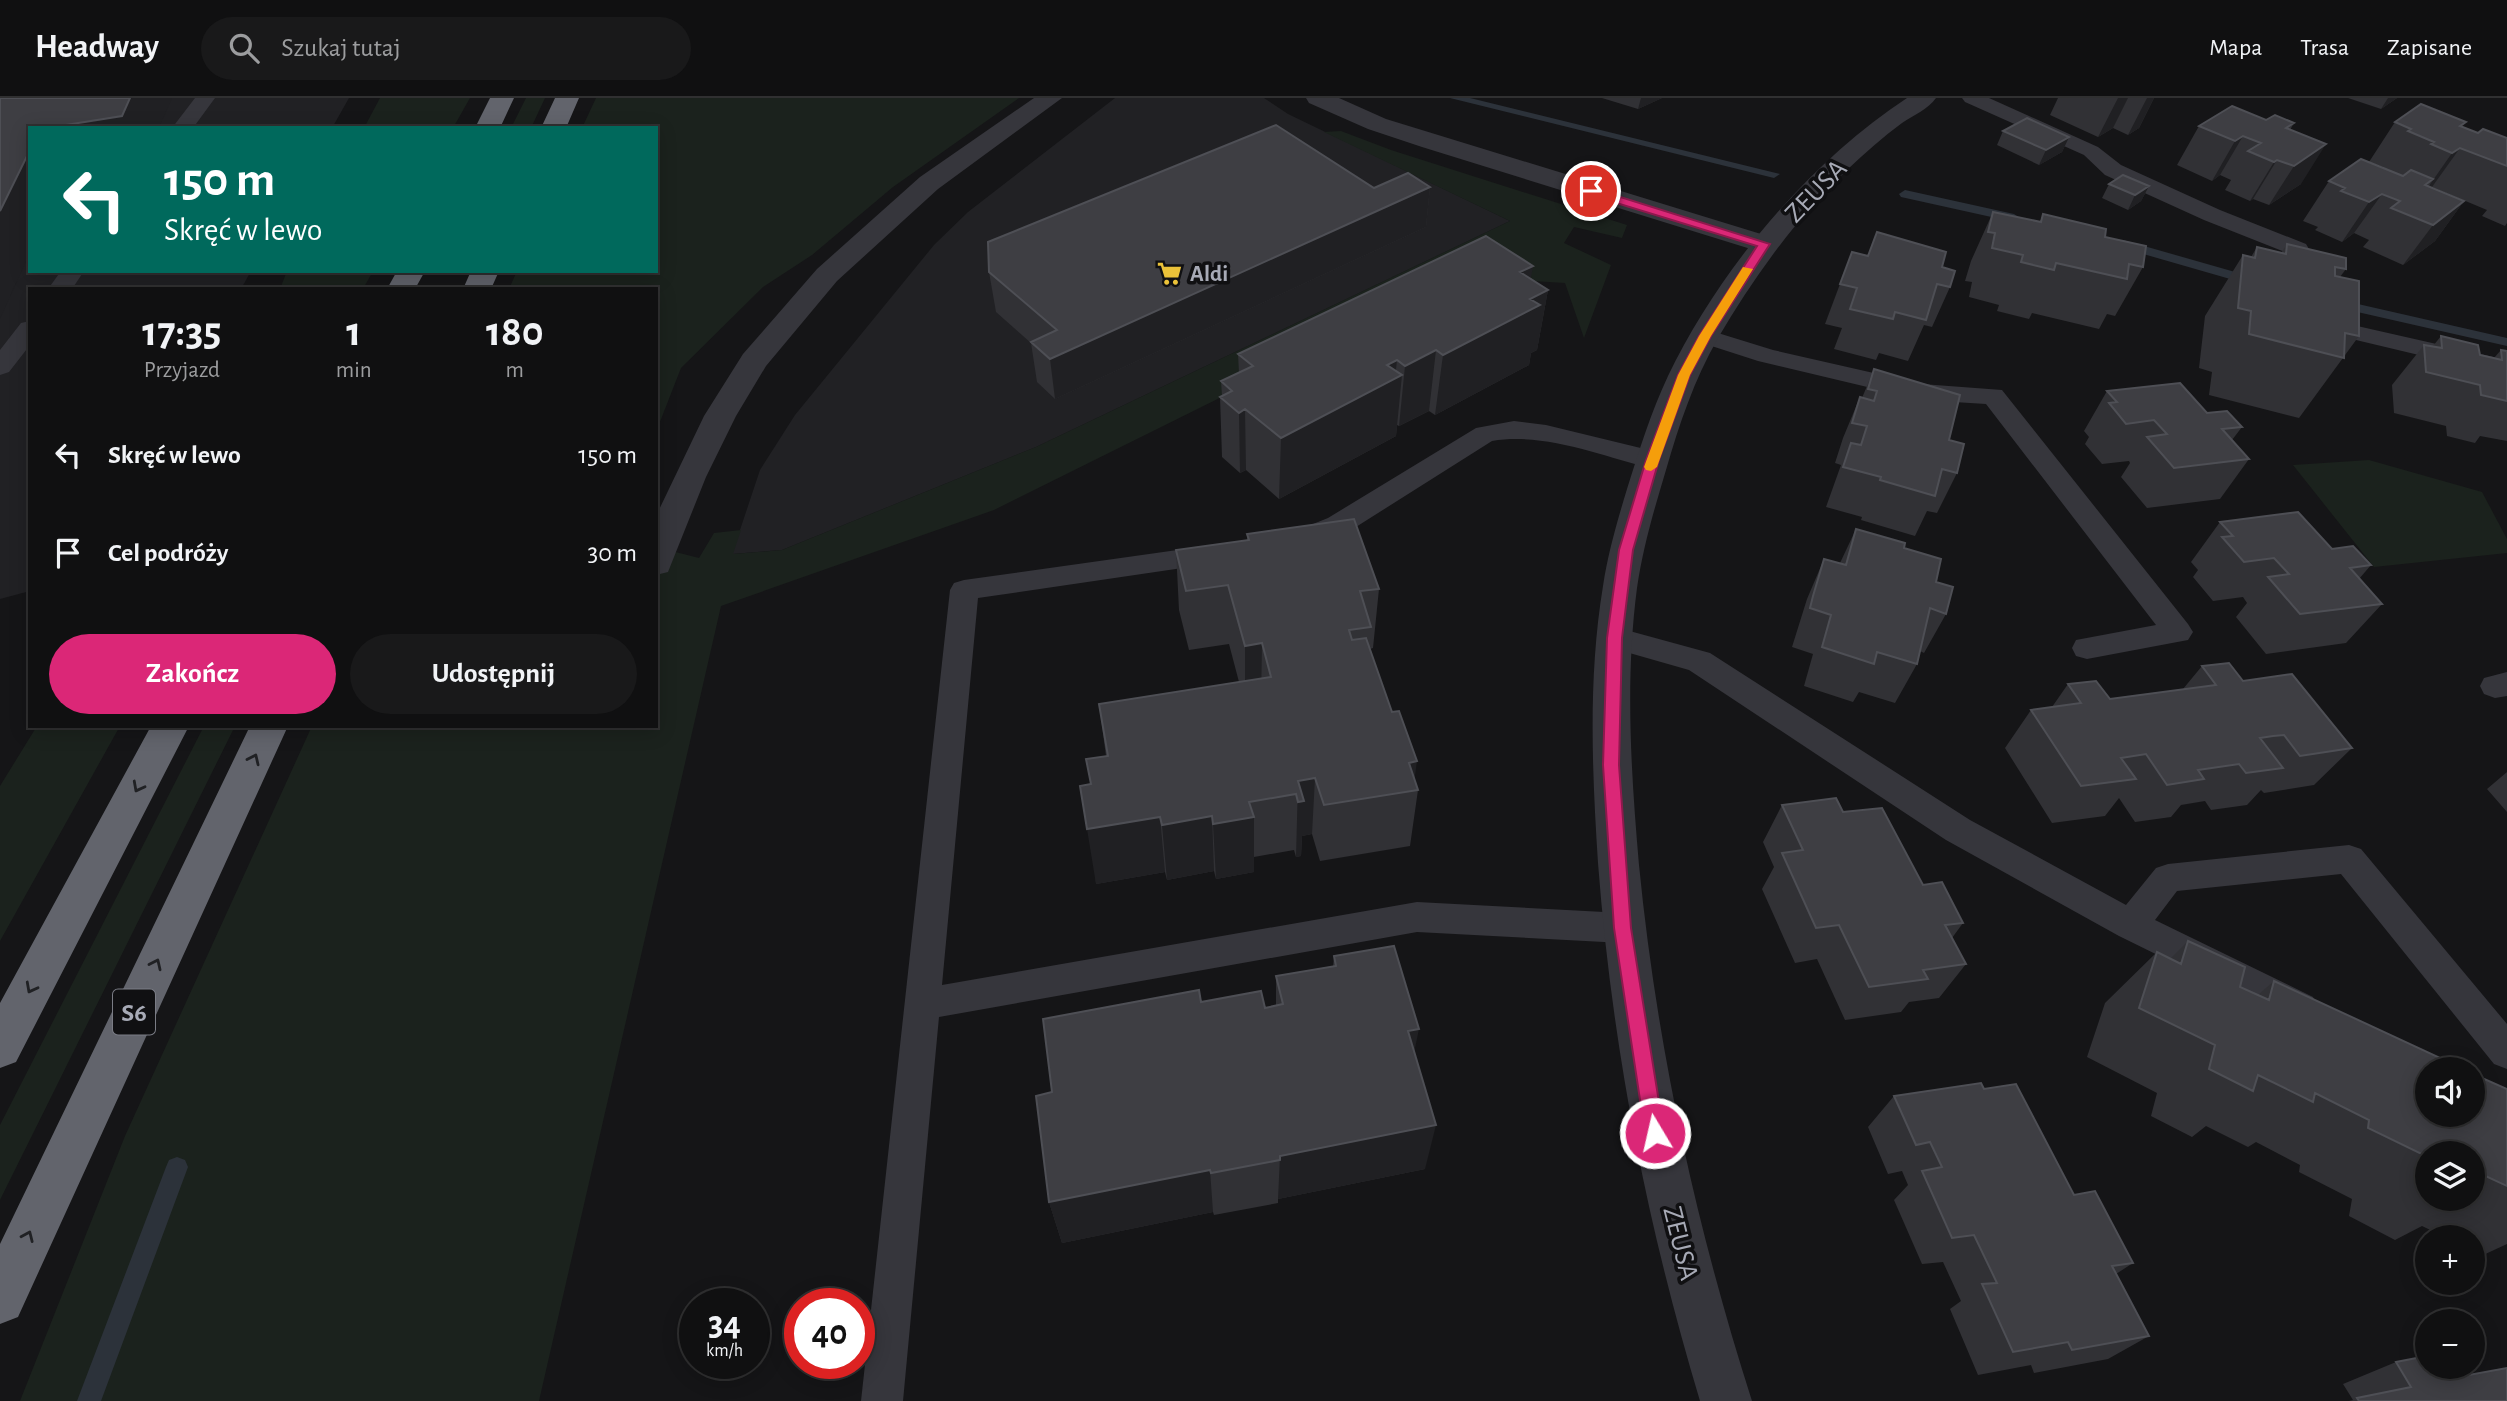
<!DOCTYPE html>
<html lang="pl">
<head>
<meta charset="utf-8">
<style>
	body { margin:0; font-family:"Alegreya Sans",sans-serif; background:#19191a; color:#f1f3f6; height:100vh; display:flex; flex-direction:column; font-size:26px; white-space:nowrap }
	* { box-sizing:border-box; margin:0 }
	p { font-size:23px; color:#9c9d9f }
	.icon { flex:none; width:38px; height:38px; fill:none; stroke:currentColor; stroke-width:2; stroke-linecap:round; stroke-linejoin:round }
	.map { position:relative; flex:1; overflow:hidden }
	.details { position:absolute; left:28px; top:189px; width:630px; height:441px; display:flex; flex-direction:column; background:#101011; border-radius:0px; box-shadow:0 4px 18px #0003,0 0 0 2px #303031 }
	.details>* { flex:none }
	.banner { position:absolute; left:28px; top:28px; width:630px; height:147px; border-radius:0px; box-shadow:0 4px 18px #0003,0 0 0 2px #303031; background:#00695c; color:#fff; overflow:hidden }
	.fabs { position:absolute; left:2415px; top:959px; display:grid; gap:14px }
	.fabs a { display:grid; place-items:center; width:70px; height:70px; border-radius:50%; background:#101011; box-shadow:0 4px 18px #0003,0 0 0 2px #303031; font-size:35px }
	.speed { position:absolute; left:679px; top:1190px; display:flex; gap:14px; font-size:35px; font-weight:700; text-align:center }
	.speed>* { display:grid; place-content:center; width:91px; height:91px; border-radius:50%; background:#101011; box-shadow:0 4px 18px #0003,0 0 0 2px #303031; line-height:1 }
	.speed small { font-size:18px; font-weight:400 }
	.speed .limit { border:10px solid #d22; background:#fff; color:#111 }
	.pin { position:absolute; display:grid; place-items:center; width:60px; height:60px; color:#fff; margin:-30px; border:4px solid #fff; border-radius:50%; box-shadow:0 2px 7px #0007 }
	.me { position:absolute; width:77px; margin:-38px; rotate:351deg; stroke-linejoin:round; filter:drop-shadow(0 0 5px #0008) }
	.turn { display:flex; align-items:center; gap:24px; height:147px; padding:0 21px; font-size:32px }
	.turn .icon { width:91px; height:91px; stroke-width:2.5 }
	.turn b { display:block; font-size:49px; line-height:60px }
	.eta { display:flex; justify-content:space-evenly; align-items:center; height:119px; text-align:center }
	.eta b { font-size:42px; font-weight:600; line-height:49px }
	.action { display:flex; gap:14px; margin-top:auto; padding:14px 21px }
	.action a { flex:1; height:80px; border-radius:42px; background:#db2777; color:#fff; font-size:28px; font-weight:600; line-height:80px; text-align:center }
	.action a+a { background:#19191a; color:#f1f3f6 }
	ul { padding:0; list-style:none }
	li { display:flex; align-items:center; gap:21px; height:98px; padding:0 21px }
	li div { flex:1 }
	li b { display:block; font-size:26px }
	li em { font-style:normal }
	header { display:flex; align-items:center; gap:42px; box-sizing:border-box; height:98px; padding:0 35px; background:#101011; border-bottom:2px solid #303031 }
	header strong { font-size:33px }
	nav { display:flex; gap:38px; margin-inline-start:auto; font-size:24px }
	.search { width:490px; height:63px; background:#19191a; display:flex; align-items:center; gap:18px; box-sizing:border-box; padding:0 24px; border-radius:38px; color:#9c9d9f; font-size:26px }
	.map>svg:first-child { display:block }
	.built { fill:#212124 }
	.green { fill:#1b221d }
	.lines { fill:none; stroke-linecap:round; stroke-linejoin:round }
	.stream { fill:#2c323a; fill-rule:evenodd }
	.service { fill:#36363c; fill-rule:evenodd }
	.minor { fill:#36363c; fill-rule:evenodd }
	.tertiary { fill:#36363c; fill-rule:evenodd }
	.motorway { fill:#62646c; fill-rule:evenodd }
	.wall { fill:#313135; fill-rule:evenodd }
	.shaded-wall { fill:#202023 }
	.building { fill:#3e3e43; stroke:#4e4f55; stroke-width:2 }
	.oneway { stroke:#202124 }
	.route { fill:#db2777; stroke:#8e194d; stroke-width:2 }
	.slow { fill:#f59e0b }
	.labels { text-anchor:middle; stroke-width:7; stroke-linejoin:round; paint-order:stroke }
	.far-poi-label { font-size:23px; font-weight:bold; fill:#a7aab6; stroke:#101012; text-anchor:start }
	.shield { fill:#101012; stroke:#7a7c85; stroke-width:2 }
	.shield-label { font-size:26px; font-weight:bold; fill:#a7aab6 }
	.street-label { font-size:28px; fill:#a7aab6; stroke:#101012 }
</style>
</head>
<body>
<header>
<strong>Headway</strong>
<div class="search"><svg class="icon" aria-label="search" viewBox="0 0 24 24"><circle cx="10" cy="10" r="6"/><path d="M15 15l6 6"/></svg>Szukaj tutaj</div>
<nav><a>Mapa</a><a>Trasa</a><a>Zapisane</a></nav>
</header>
<div class="map">
<svg width="2507" height="1303" viewBox="0 0 2507 1303">
	<rect width="100%" height="100%" fill="#151517"/>
	<path class="built" d="M0 0H349L332 30H30V173H251L241 191H30V493L0 501Z
		M1115 0H1264L1288 16 1510 123 1036 349 782 452 732 456 760 372 795 317 934 147 968 114Z"/>
	<path class="green" d="M380 0H470L453 30H364Z
		M526 0H545L531 30H511Z
		M596 0H1019L893 89 812 157 763 189 681 270 656 334V191H509L517 173H656V30H582Z
		M1341 33 1391 52 1627 127 1622 140 1574 129 1564 145 1611 167 1584 240 1565 185 1463 179 994 412 721 508 539 1303H20L125 1038 312 628H656V449L699 460 714 435 741 432 733 456 782 452 1036 349 1510 123 1324 34Z
		M287 173H373L363 191H280Z
		M2369 362 2482 394 2507 441V455L2374 469 2293 367Z
		M37 628H120L0 843V688Z
		M204 628H235L0 1102V1027Z"/>
	<g class="lines">
		<path class="stream" d="M1450 0H1470L1780 76 1774 80Z
			M1905 92 2014 116 2020 120 2014 124 1901 99 1899 96Z
			M2123 142 2256 180 2257 183 2251 187 2119 149 2117 146Z
			M2336 201 2507 240V248L2331 208V202Z
			M177 1059 185 1062 188 1069 101 1303H77L166 1069 169 1062Z"/>
		<path class="service" d="M195 0H215L193 30H172Z
			M1962 0H1989L2098 49 2121 67 2220 112 2306 146 2309 151 2306 156H2290L2204 122 2105 77 2084 57 1965 4Z
			M61 173H84L72 191H48Z
			M30 223V247L9 274 0 277V252L21 225Z
			M2344 225 2507 262V278L2335 237 2332 232 2335 227Z
			M1705 231 1773 252 1922 286 2002 292 2188 526 2193 534 2188 542 2087 561 2076 558 2072 550 2076 542 2156 527 1986 306 1922 302 1758 263 1696 243 1693 238 1696 233Z
			M1514 323 1546 327 1653 353 1662 356 1666 362 1662 368 1653 371C1602 358 1545 334 1492 343L1348 434 1308 449 1298 446 1294 439 1298 432 1328 420 1476 330Z
			M1220 446 1230 449 1234 456 1230 463 978 500 942 887 1417 804 1623 815 1635 819 1640 830 1635 841 1623 845 1417 834 939 919 903 1303H861L950 492 954 485 964 482Z
			M1615 529 1710 555 1970 722 2126 807 2156 770 2168 766 2349 747 2361 751 2507 926V971L2494 966 2341 776 2177 793 2155 822 2313 899 2318 911 2313 923 2300 927 2119 838 1946 742 1689 572 1605 548 1600 540 1605 532Z
			M2507 574V598L2495 600 2484 596 2480 588 2484 580Z"/>
		<path class="minor" d="M1034 0H1062L938 91 837 183 766 268 736 318 706 379 668 474 656 477V418L704 318 743 256 817 171 920 79Z
			M1306 0H1339L1386 21 1774 140 1778 146 1774 152 1764 154 1754 152 1422 49 1368 31 1309 5Z"/>
		<path class="tertiary" d="M1907 0H1936C1928 11 1914 17 1902 25 1883 39 1865 55 1848 71 1796 120 1754 179 1718 240 1694 282 1679 327 1666 372 1654 412 1643 449 1637 490 1625 582 1631 675 1639 767 1657 950 1696 1128 1752 1303H1700C1647 1127 1612 949 1598 765 1592 673 1588 579 1603 488 1608 455 1617 424 1627 391 1639 353 1651 314 1668 278 1719 172 1809 64 1907 0Z"/>
		<path class="motorway" d="M490 0H514L500 30H475Z
			M555 0H579L566 30H541Z
			M397 173H425L415 191H387Z
			M471 173H499L491 191H463Z
			M151 628H189L16 964 0 970V905Z
			M250 628H288L18 1219 0 1226V1146Z"/>
	</g>
	<path class="wall" d="M1602 0H1662L1638 11Z
		M2058 0H2154L2139 30 2128 37 2113 30 2098 39 2050 17Z
		M2348 0H2397L2381 11Z
		M2266 22 2294 25 2290 32 2301 86 2269 107 2253 101 2250 103 2225 92 2231 82 2220 77 2212 83 2177 67 2199 28Z
		M2395 24H2466L2462 29 2478 35 2507 40V125L2505 128 2482 118 2487 112 2432 89 2431 90 2464 103 2435 143 2403 167 2363 149 2369 142 2354 135 2342 144 2315 132 2318 129 2303 123 2329 83 2383 70V69L2369 64Z
		M2003 33 2069 39 2062 54 2039 67 1997 47Z
		M2109 86 2149 88 2141 103 2128 112 2102 100Z
		M1430 89 1426 129 1055 301 1037 284 1031 245 996 214 989 174 1374 90Z
		M1993 114 2040 124 2043 116 2105 139 2143 169 2115 218 2107 216 2099 231 2032 215 2029 221 1997 213 1999 207 1969 199 1972 184 1965 183 1971 163Z
		M1877 134 1942 169 1950 189 1932 229 1924 227 1908 263 1879 255 1876 262 1834 251 1842 230 1825 226 1852 154 1868 158Z
		M2287 146 2346 171 2340 179 2359 238 2299 320 2209 297 2212 274 2199 270 2205 218 2243 157 2251 159 2257 149 2281 155Z
		M1531 180 1548 192 1537 252 1531 255 1529 267 1435 317 1429 313 1399 328 1397 327 1396 338 1279 401 1246 372 1240 375 1222 359 1220 299 1222 298 1221 283 1239 275 1238 256Z
		M2441 238 2480 257 2494 260 2501 252 2507 253V343L2480 338 2475 345 2447 338 2446 328 2394 315 2392 287 2424 247 2433 248Z
		M1874 271 1949 342 1957 375 1937 415 1927 413 1915 438 1861 422 1862 419 1826 409 1841 367 1835 365 1843 340 1860 299 1862 300Z
		M2107 293 2207 315 2242 329 2232 342 2249 361 2220 401 2147 410 2121 379 2130 365 2129 363 2102 366 2085 346 2089 339 2084 333Z
		M2220 424 2332 451 2371 467 2359 481 2382 506 2346 545 2266 556 2236 519 2247 505 2243 499 2213 503 2193 479 2198 472 2191 464Z
		M1856 431 1904 450 1936 484 1946 516 1924 555 1920 553 1917 566 1895 605 1859 594 1853 604 1804 588 1813 556 1792 549 1807 501 1824 461 1840 465Z
		M1247 436 1379 491 1373 550 1370 551 1418 692 1410 748 1320 763 1312 736 1302 738 1301 758 1296 759 1294 752 1254 759V774L1216 781 1214 773 1167 782 1165 774 1096 786 1090 686 1106 658 1099 606 1239 584 1229 546 1189 552 1179 512 1176 452 1247 442Z
		M2202 568 2243 583 2352 650 2314 687 2264 695 2261 692 2247 707 2211 712 2205 703 2181 707 2171 719 2135 724 2119 700 2105 718 2052 725 2005 650 2031 612 2052 609 2068 586 2110 601 2183 591Z
		M2507 674V714L2487 691Z
		M1782 707 1843 714 1963 825 1952 840 1966 866 1939 900 1909 904 1901 914 1845 922 1817 861 1795 865 1762 791 1774 769 1763 744Z
		M2188 843 2240 889 2258 897 2274 883 2427 971 2473 1017V986L2482 980 2507 991V1146L2481 1158 2473 1153V1139H2445L2422 1128 2395 1142 2349 1118 2352 1101 2299 1074 2300 1067 2256 1044 2248 1049 2206 1028 2192 1039 2151 1018 2157 995 2087 959 2105 905 2157 854 2170 861ZM2427 1055 2473 1101H2427Z
		M1334 858 1415 954 1425 1071 1278 1101V1105L1214 1117 1213 1114 1062 1145 1049 1104 1052 994 1265 910 1276 908V878L1333 868Z
		M1984 991 2074 1097 2133 1165 2116 1176 2149 1238 2108 1261 2034 1275 2031 1267 1978 1277 1950 1211 1961 1203 1943 1164 1922 1166 1894 1102 1908 1087 1902 1073 1888 1076 1868 1029 1894 998Z
		M2396 1264 2458 1279 2507 1303H2349L2353 1302 2343 1286Z"/>
	<path class="shaded-wall" d="M130 0H172L159 30H47Z
		M1641 0H1662L1638 11Z
		M2118 0H2128L2113 30 2098 39Z
		M2147 0H2154L2139 30 2128 37Z
		M2388 0H2397L2381 11Z
		M2243 38 2220 77 2212 83 2235 43Z
		M2069 39 2062 54 2039 67 2046 52Z
		M2326 46 2301 86 2269 107 2294 68Z
		M2460 50 2432 89 2424 95 2452 55Z
		M30 52V155L0 221V113Z
		M2277 62 2253 101 2250 103 2274 64Z
		M2149 88 2141 103 2128 112 2135 97Z
		M1430 89 1426 129 1055 301 1050 261Z
		M2382 96 2354 135 2342 144 2369 104Z
		M2464 103 2435 143 2403 167 2433 127Z
		M1533 168 1525 215 1530 201 1548 192 1537 252 1531 255 1529 267 1435 317 1443 257 1520 174Z
		M1436 252 1429 313 1399 328 1405 268Z
		M1397 262 1395 281 1402 277 1396 338 1279 401 1281 340 1387 267Z
		M1245 311 1246 372 1240 375 1239 315Z
		M1262 545 1261 604 1245 607V548Z
		M1417 663 1413 693 1409 665Z
		M1315 680 1312 736 1302 738 1301 758 1296 759 1298 683Z
		M1212 718 1214 773 1167 782 1162 727Z
		M1160 719 1165 774 1096 786 1087 731Z
		M1254 719V774L1216 781 1213 726Z
		M1419 931 1409 979 1408 933Z
		M1436 1027 1425 1071 1278 1101 1280 1058Z
		M1210 1072 1213 1114 1062 1145 1049 1104Z"/>
	<path class="building" d="M0 0H130L122 18 47 30H30V52L0 113Z
		M2421 6 2466 24 2460 28 2478 35 2483 31 2507 40V68L2460 50 2452 55 2431 46 2434 44 2408 33 2411 31 2395 24Z
		M2232 8 2266 22 2275 17 2294 25 2286 30 2326 46 2294 68 2277 62 2274 64 2248 53 2261 45 2243 38 2235 43 2199 28Z
		M2027 20 2069 39 2046 52 2003 33Z
		M1276 27 1374 90 1408 75 1430 89 1050 261 1031 244 1057 232 989 174 988 144Z
		M2361 61 2403 78 2411 72 2433 81 2425 87 2464 103 2433 127 2391 110 2400 103 2382 96 2369 104 2341 93 2345 90 2329 83Z
		M2123 77 2149 88 2135 97 2109 86Z
		M1993 114 2041 124 2043 116 2106 131 2105 139 2146 148 2143 169 2129 166 2127 181 2056 165 2054 172 2021 164 2023 157 1992 150 1995 135 1988 134Z
		M1877 134 1946 154 1942 169 1955 173 1950 189 1937 186 1926 222 1895 214 1893 221 1850 211 1857 190 1840 186 1852 154 1868 158Z
		M1486 138 1533 168 1520 174 1548 192 1530 201 1540 207 1443 257 1436 252 1405 268 1397 262 1387 267 1402 277 1281 340 1245 311 1239 315 1220 299 1232 293 1221 283 1253 268 1238 256Z
		M2287 146 2346 160V171L2335 169V178L2359 183V238L2345 235 2344 260 2249 236 2251 213 2238 210 2243 157 2255 160 2257 149 2286 156Z
		M2441 238 2478 247 2480 257 2502 262 2501 252 2507 253V303L2481 297 2480 287 2426 274 2424 247 2442 250Z
		M1874 271 1960 297 1949 342 1964 346 1957 375 1942 371 1935 398 1880 382 1881 379 1843 369 1851 345 1861 347 1867 328 1852 325 1860 299 1874 303 1877 293 1868 291Z
		M2180 285 2207 315 2227 313 2242 329 2222 331 2249 361 2174 370 2147 339 2167 336 2154 322 2126 326 2109 305 2117 304 2107 293Z
		M2298 414 2332 451 2353 448 2371 467 2350 470 2382 506 2300 516 2268 479 2289 476 2274 460 2244 464 2222 439 2233 438 2220 424Z
		M1354 421 1379 491 1360 493 1371 529 1349 532 1352 542 1366 540 1392 614 1399 613 1417 663 1409 665 1418 692 1324 707 1315 680 1298 683 1304 703 1298 704 1296 696 1249 704 1254 719 1213 726 1212 718 1162 727 1160 719 1087 731 1080 688 1091 686 1086 661 1108 658 1099 606 1271 579 1262 545 1245 548 1228 487 1186 493 1176 452 1249 442 1247 436Z
		M1856 431 1905 445 1904 450 1941 461 1936 484 1953 489 1946 516 1930 510 1917 566 1877 554 1874 566 1822 549 1831 517 1810 510 1813 498 1824 461 1846 467Z
		M2229 565 2243 583 2292 576 2352 650 2300 658 2284 637 2273 638 2260 640 2283 670 2246 675 2239 666 2198 672 2204 681 2167 687 2146 656 2121 660 2136 681 2081 688 2031 612 2081 605 2068 586 2096 583 2110 601 2216 587 2202 568Z
		M1836 700 1843 714 1882 710 1923 787 1942 784 1963 825 1945 827 1966 866 1923 872 1928 881 1869 889 1839 827 1816 830 1782 755 1803 752 1782 707Z
		M2188 843 2245 869 2240 889 2269 902 2274 883 2451 965 2450 971H2427V1017H2473V998L2479 1001 2482 980 2507 991V1088L2477 1074 2473 1100V1055H2427V1078L2423 1076 2426 1058 2368 1030 2369 1022 2315 995 2313 1004 2258 977 2253 993 2209 971 2215 947 2139 910 2157 854 2181 866Z
		M1394 848 1419 931 1408 933 1436 1027 1280 1058V1062L1211 1075 1210 1072 1049 1104 1036 998 1052 994 1043 921 1199 892 1201 904 1261 893 1265 910 1283 906 1276 878 1336 868 1334 858Z
		M1981 985 1984 991 2016 986 2074 1097 2095 1093 2133 1165 2112 1168 2149 1238 2072 1252 2068 1244 2013 1254 1982 1186 1997 1185 1974 1137 1952 1140 1922 1073 1942 1069 1930 1044 1916 1047 1894 998Z
		M2427 1258V1269H2451L2458 1279 2507 1270V1303H2359L2357 1300 2411 1289 2396 1264Z"/>
	<defs><path id="oneway-chevron" d="M-2-3.5L2.5 0L-2 3.5" fill="none" stroke-width="1.6" stroke-linecap="round" stroke-linejoin="round" transform="scale(1.75)"/></defs>
	<g class="oneway">
		<use href="#oneway-chevron" transform="translate(254 661) rotate(-65)"/>
		<use href="#oneway-chevron" transform="translate(138 689) rotate(118)"/>
		<use href="#oneway-chevron" transform="translate(156 866) rotate(-65)"/>
		<use href="#oneway-chevron" transform="translate(31 890) rotate(118)"/>
		<use href="#oneway-chevron" transform="translate(28 1138) rotate(-66)"/>
	</g>
	<path class="route" d="M1587 91H1595L1770 146 1711 238 1690 277 1659 362 1633 452 1622 540 1619 667 1631 830 1664 1035 1662 1041 1655 1044 1648 1041 1645 1035 1614 830 1603 667 1607 540 1619 452 1646 362 1678 277 1699 238 1757 148 1587 96Z"/>
	<path class="slow" d="M1743 169 1753 171 1711 238 1690 277 1657 369 1651 373 1646 372 1644 369 1678 277 1699 238Z"/>
	<defs>
		<symbol id="supermarket-bare" viewBox="-9 -9 18 18"><path d="M-6-5.5h2.5l.6 2H6L4.5 2H-2.5L-4.4-4H-6ZM-1.5 3.2a1.3 1.3 0 1 0 .1 0ZM3 3.2a1.3 1.3 0 1 0 .1 0Z" fill="#ebc239" stroke="#101012" stroke-width="2.5" paint-order="stroke"/></symbol>
	</defs>
	<g fill-rule="evenodd">
		<use href="#supermarket-bare" x="1152" y="158" width="35" height="35"/>
	</g>
	<g class="labels">
		<g class="far-poi-label">
			<text x="1190" y="183">Aldi</text>
		</g>
		<rect class="shield" x="113" y="891.5" width="42" height="45" rx="5"/>
		<g class="shield-label">
			<text x="134" y="923">S6</text>
		</g>
		<g class="street-label">
			<text transform="translate(1815 92) rotate(-46)" y="10">ZEUSA</text>
			<text transform="translate(1682 1145) rotate(76)" y="10">ZEUSA</text>
		</g>
	</g>
</svg>
<div class="fabs">
<a><svg class="icon" aria-label="sound" viewBox="0 0 24 24"><path d="M4 9h4l5-4v14l-5-4H4zM17 9q2 3 0 6"/></svg></a>
<a><svg class="icon" aria-label="layers" viewBox="0 0 24 24"><path d="M12 4l9 5-9 5-9-5zM3 14l9 5 9-5"/></svg></a>
<a>+</a>
<a>−</a>
</div>
<div class="speed"><div>34<small>km/h</small></div><div class="limit">40</div></div>
<div class="pin" style="left:1591px;top:93px;background:#d93025"><svg class="icon" aria-label="arrive" viewBox="0 0 24 24"><path d="M6 21V4h12l-3 4 3 4H6"/></svg></div>
<svg class="me" style="left:1655px;top:1035px" viewBox="-20 -20 40 40"><circle r="17" fill="#db2777" stroke="#fff" stroke-width="3"/><path d="M0-11L8 9 0 5-8 9z" fill="#fff"/></svg>
<div class="banner">
<div class="turn"><svg class="icon" aria-label="left" viewBox="0 0 24 24"><path d="M17 20v-9H6M10 6l-5 5 5 5"/></svg><div><b>150 m</b>Skręć w lewo</div></div>
</div>
<section class="details">
<div class="eta">
<div><b>17:35</b><p>Przyjazd</p></div>
<div><b>1</b><p>min</p></div>
<div><b>180</b><p>m</p></div>
</div>
<ul>
<li><svg class="icon" aria-label="left" viewBox="0 0 24 24"><path d="M17 20v-9H6M10 6l-5 5 5 5"/></svg><div><b>Skręć w lewo</b></div><em>150 m</em></li>
<li><svg class="icon" aria-label="arrive" viewBox="0 0 24 24"><path d="M6 21V4h12l-3 4 3 4H6"/></svg><div><b>Cel podróży</b></div><em>30 m</em></li>
</ul>
<div class="action"><a>Zakończ</a><a>Udostępnij</a></div>
</section>
</div>
</body>
</html>
